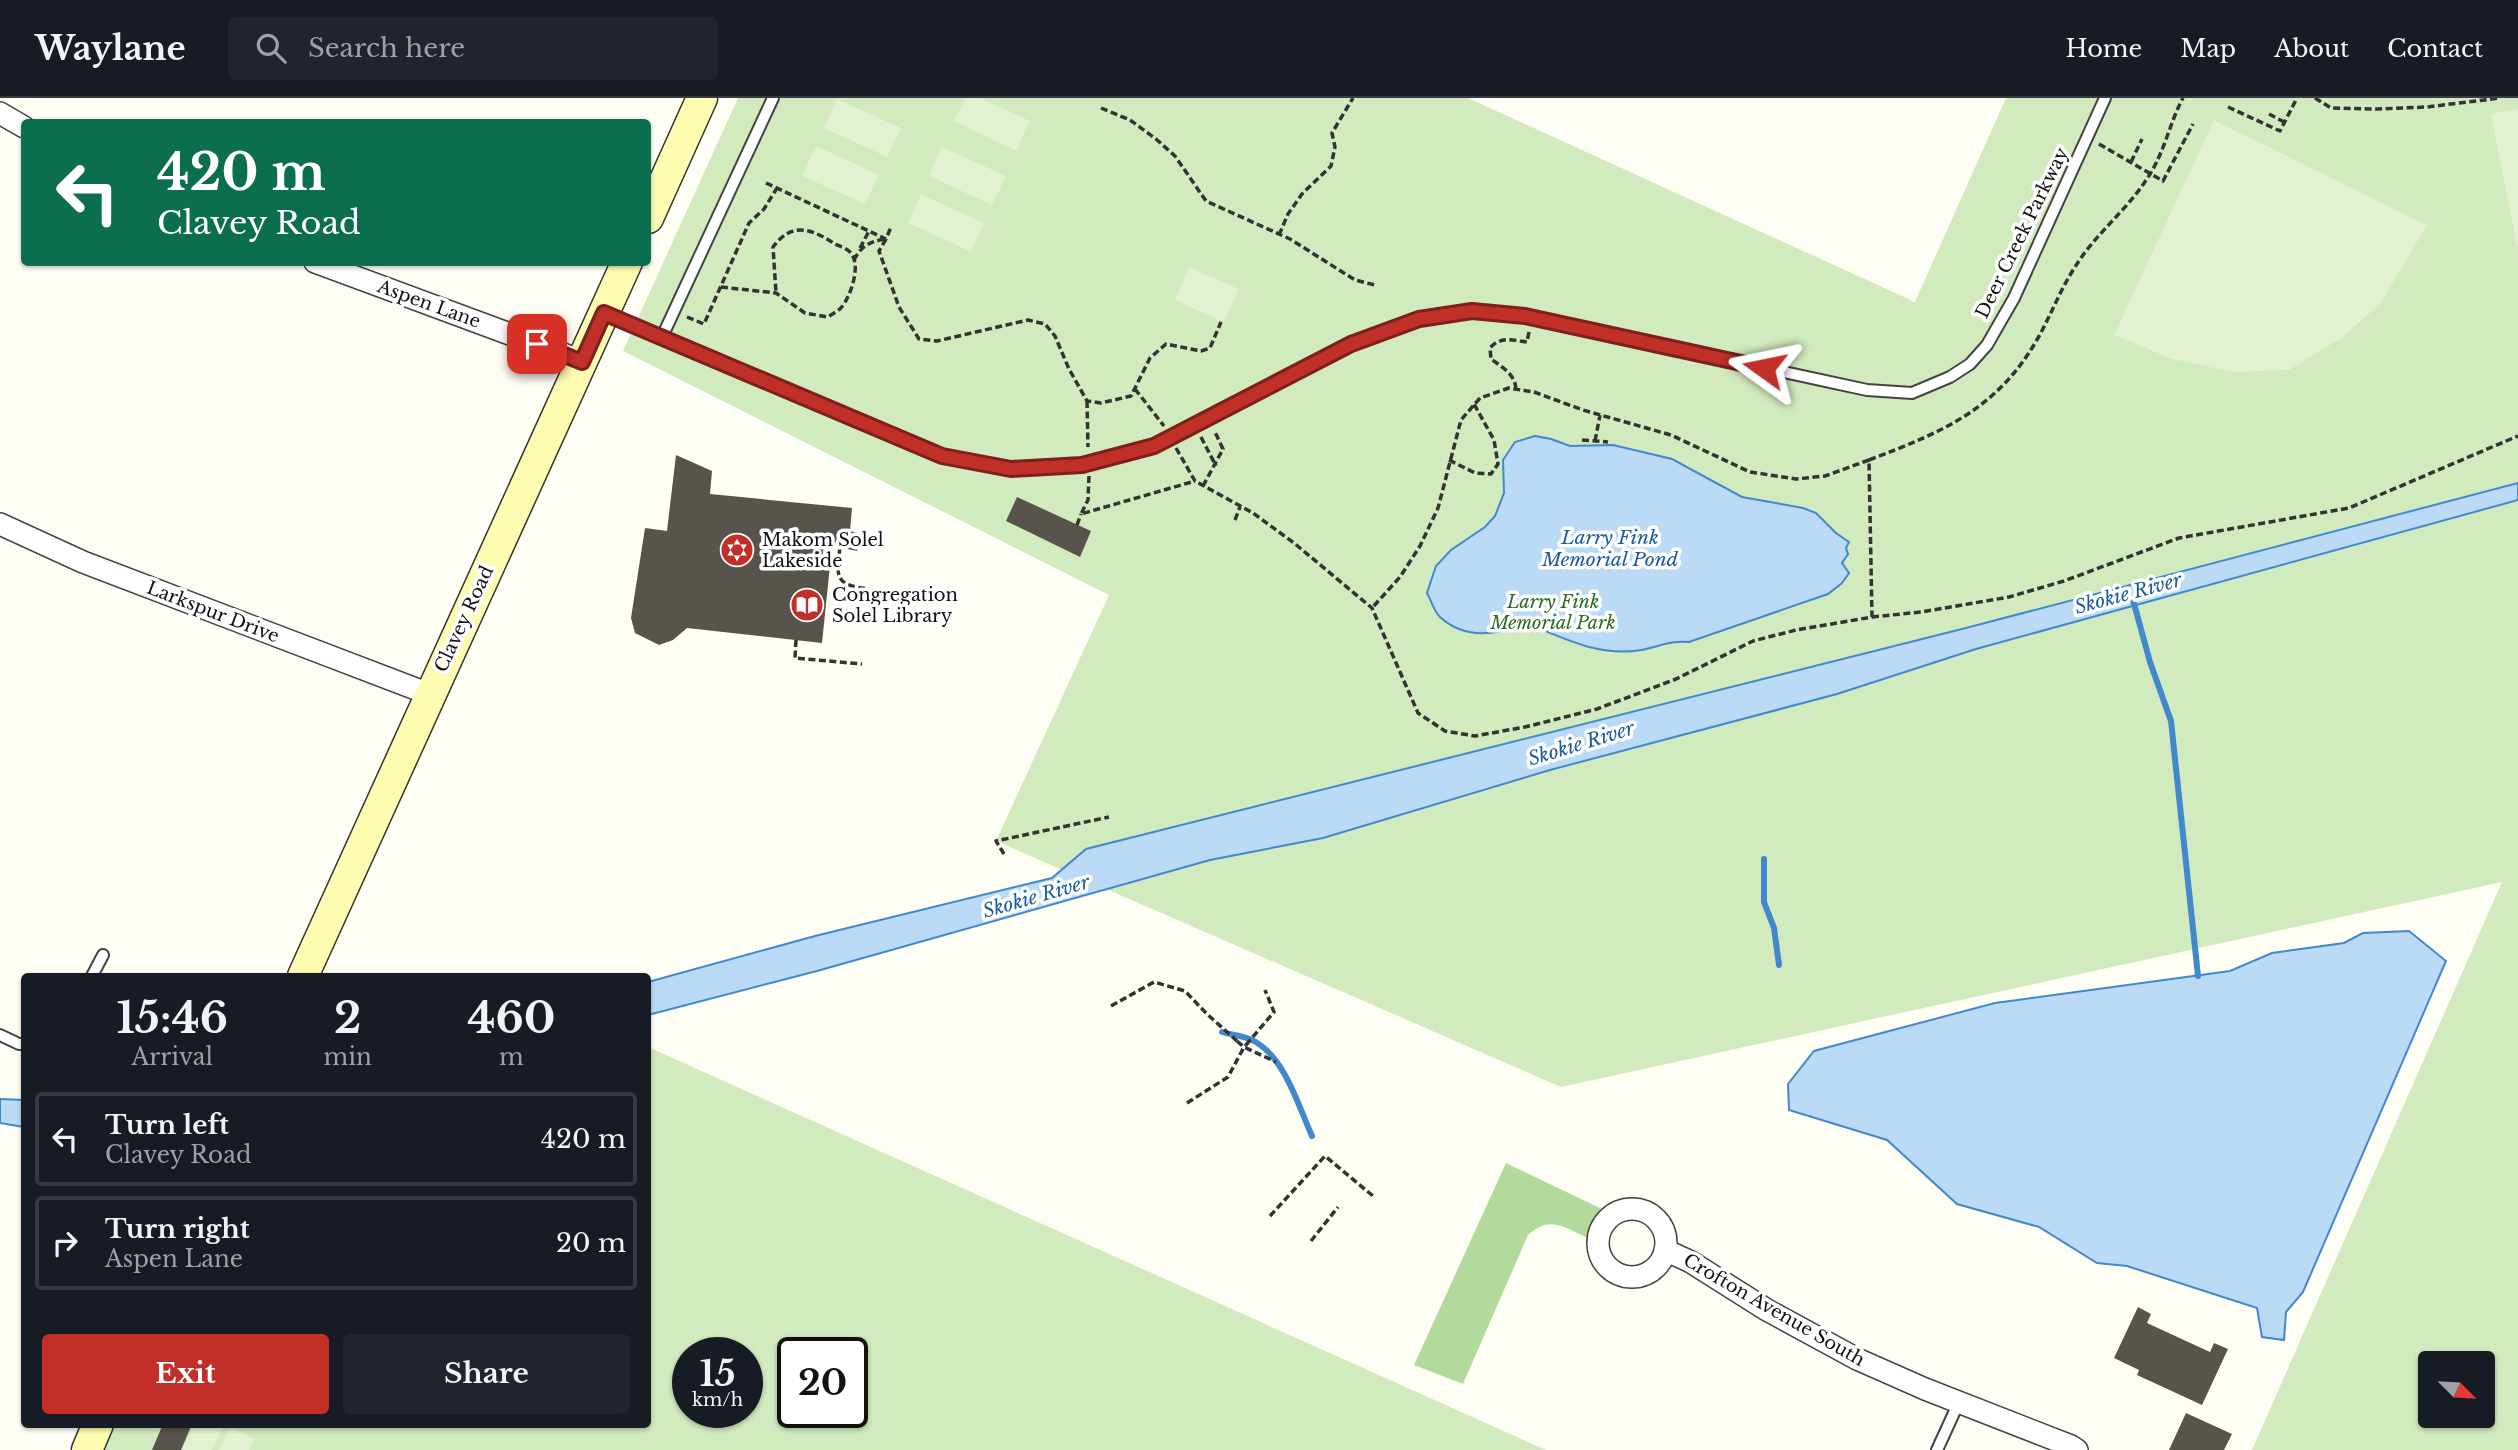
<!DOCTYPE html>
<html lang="en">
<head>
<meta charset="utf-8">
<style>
	body { margin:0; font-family:"Libre Baskerville",serif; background:#20242c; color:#f1f3f6; height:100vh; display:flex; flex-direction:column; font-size:26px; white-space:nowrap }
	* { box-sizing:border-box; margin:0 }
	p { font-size:23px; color:#9ea1a6 }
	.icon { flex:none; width:38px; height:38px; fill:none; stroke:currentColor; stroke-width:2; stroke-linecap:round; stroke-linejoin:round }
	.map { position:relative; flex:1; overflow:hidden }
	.sheet { position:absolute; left:21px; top:875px; width:630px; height:455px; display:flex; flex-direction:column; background:#171b24; border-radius:7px; box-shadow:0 2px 5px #0004 }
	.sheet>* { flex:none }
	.hud { position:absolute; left:21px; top:21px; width:630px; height:147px; border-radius:7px; box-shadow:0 2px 5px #0004; background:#0b6e4f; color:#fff; overflow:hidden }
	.needle { width:46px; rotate:114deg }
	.fabs { position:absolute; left:2418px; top:1253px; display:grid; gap:14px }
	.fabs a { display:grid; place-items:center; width:77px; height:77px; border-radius:7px; background:#171b24; box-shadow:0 2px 5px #0004; font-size:35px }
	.speed { position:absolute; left:672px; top:1239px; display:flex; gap:14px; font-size:35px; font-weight:700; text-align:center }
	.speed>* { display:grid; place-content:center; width:91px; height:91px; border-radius:50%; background:#171b24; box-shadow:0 2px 5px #0004; line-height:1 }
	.speed small { font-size:18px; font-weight:400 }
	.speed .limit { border:4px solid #111; border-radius:10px; background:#fff; color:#111 }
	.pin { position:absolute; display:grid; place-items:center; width:60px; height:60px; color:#fff; margin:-30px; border-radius:14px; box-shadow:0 4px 10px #0006 }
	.me { position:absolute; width:77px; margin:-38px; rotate:282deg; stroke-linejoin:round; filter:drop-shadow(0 0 5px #0008) }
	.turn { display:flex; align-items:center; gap:24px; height:147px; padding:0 21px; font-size:32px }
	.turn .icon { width:91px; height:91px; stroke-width:2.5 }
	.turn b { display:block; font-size:49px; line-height:60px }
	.eta { display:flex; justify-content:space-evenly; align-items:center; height:119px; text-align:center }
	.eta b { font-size:42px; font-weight:700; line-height:49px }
	.action { display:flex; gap:14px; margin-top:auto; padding:14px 21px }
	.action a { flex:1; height:80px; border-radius:7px; background:#c03029; color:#fff; font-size:28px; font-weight:700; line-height:80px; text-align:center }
	.action a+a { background:#20242c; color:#f1f3f6 }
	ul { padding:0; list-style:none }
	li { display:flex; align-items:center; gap:21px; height:94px; margin:0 14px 10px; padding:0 7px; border:4px solid #363941; border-radius:7px }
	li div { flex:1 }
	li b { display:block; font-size:26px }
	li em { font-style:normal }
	header { display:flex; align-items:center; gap:42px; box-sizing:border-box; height:98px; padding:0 35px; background:#171b24; border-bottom:2px solid #363941 }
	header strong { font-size:33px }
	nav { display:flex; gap:38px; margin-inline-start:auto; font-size:24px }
	.search { width:490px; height:63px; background:#20242c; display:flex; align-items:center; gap:18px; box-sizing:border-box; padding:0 24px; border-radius:7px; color:#9ea1a6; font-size:26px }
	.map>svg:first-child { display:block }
	.green { fill:#d1eabe; fill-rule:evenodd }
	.forest { fill:#b3da9d }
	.pitch { fill:#e2f1cf }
	.water { fill:#badaf6; stroke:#4288cc; stroke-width:2 }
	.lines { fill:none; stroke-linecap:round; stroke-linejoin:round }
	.stream { stroke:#4288cc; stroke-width:6 }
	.building { fill:#59534d }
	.service-casing { stroke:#444; stroke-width:14 }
	.minor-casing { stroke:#444; stroke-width:24 }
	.secondary-casing { stroke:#333; stroke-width:33 }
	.path { stroke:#333; stroke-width:3.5; stroke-dasharray:7 3.5; stroke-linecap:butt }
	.service { stroke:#fff; stroke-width:10 }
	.minor { stroke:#fff; stroke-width:21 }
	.secondary { stroke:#fdfcb1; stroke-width:30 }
	.path-bridge { stroke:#333; stroke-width:3.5; stroke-dasharray:7 3.5; stroke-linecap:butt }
	.route-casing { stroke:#7d1f1b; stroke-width:18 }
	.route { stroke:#c03029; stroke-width:12 }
	.labels { text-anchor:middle; stroke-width:7; stroke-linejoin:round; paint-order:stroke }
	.street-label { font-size:18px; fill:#111; stroke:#fff }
	.poi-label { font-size:18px; fill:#111; stroke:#fff; text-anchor:start }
	.park-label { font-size:18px; font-style:italic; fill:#296921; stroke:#fff }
	.water-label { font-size:19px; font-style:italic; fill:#1a5aa2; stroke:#fff }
</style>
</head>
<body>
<header>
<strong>Waylane</strong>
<div class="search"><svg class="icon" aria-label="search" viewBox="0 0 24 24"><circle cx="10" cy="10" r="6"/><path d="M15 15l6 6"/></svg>Search here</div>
<nav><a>Home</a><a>Map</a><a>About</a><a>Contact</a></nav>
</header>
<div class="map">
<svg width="2518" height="1352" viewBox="0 0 2518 1352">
	<rect width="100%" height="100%" fill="#fffef5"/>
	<path class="green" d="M738 0H1468L1915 204 2006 0H2518V1352H2252L2502 784 1561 989 996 743 1109 497 623 253ZM2431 1265H2483V1318H2431Z
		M648 949 1546 1352H105L116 1326H648ZM688 1255H747V1314H688ZM793 1255H852V1314H793Z"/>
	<path class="forest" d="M1506 1065 1602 1111 1593 1124 1588 1140C1563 1129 1550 1117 1528 1137L1463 1286 1414 1267Z"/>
	<path class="pitch" d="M965 0H980L1030 23 1016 53 954 23Z
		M837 1 901 30 887 59 824 30Z
		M2518 11V148H2517L2491 16Z
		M2214 22 2427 127 2380 206 2343 239 2289 272 2233 274 2172 261 2114 237Z
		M816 48 879 77 865 106 802 78Z
		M942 49 1006 78 992 107 929 78Z
		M921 96 984 125 971 154 908 125Z
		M1189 169 1239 191 1224 224 1175 202Z
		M195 1326 224 1327 212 1352H182Z
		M230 1329 255 1341 249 1352H219Z"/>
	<path class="water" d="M1535 338 1551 341 1570 348 1613 347 1672 361 1742 399 1803 410 1816 415 1836 435 1849 444 1846 450 1848 456 1842 465 1849 475 1842 485 1828 496 1689 544C1671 542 1658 549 1641 552 1601 559 1564 541 1529 526 1498 536 1466 543 1440 519 1434 514 1431 502 1427 495L1436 468 1451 452 1485 429 1495 418 1504 395 1503 362 1515 344Z
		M2518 385V402L1976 551 1837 596 1550 672 1323 740 1210 762 817 873 648 917V884L815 838 1052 780 1086 751 1966 530Z
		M2409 833 2446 863 2303 1194 2286 1214 2284 1242 2262 1239 2257 1210 2127 1168 2097 1165 2039 1129 1957 1106 1887 1042 1789 1012 1788 986 1814 953 1995 905 2230 873 2272 855 2344 845 2363 835Z
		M0 1001 24 1002V1029L0 1025Z"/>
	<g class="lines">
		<path class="stream" d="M2133 502 2150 564 2171 623 2198 878
			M1764 761V804L1774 830 1779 867
			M1222 934C1232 937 1245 938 1254 943 1285 960 1298 1007 1312 1038"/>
	</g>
	<path class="building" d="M676 357 712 373 710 396 852 410 850 433 861 436 857 453 832 448 822 545 687 530 673 542 659 547 635 535 631 520 645 430 667 433Z
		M1017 399 1091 433 1080 459 1006 423Z
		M2138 1209 2151 1216 2147 1225 2210 1254 2214 1245 2228 1251 2202 1307 2137 1277 2139 1272 2114 1260Z
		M2186 1315 2232 1336 2224 1352H2169Z
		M163 1326H192L181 1352H152Z"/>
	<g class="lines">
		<defs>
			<path id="service" d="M607 216 942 358 1011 371 1082 367 1154 348 1351 246 1419 221 1472 213 1525 218 1867 292 1912 295 1950 279 1970 266 1987 247 2014 200 2105 0
				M662 239 773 0
				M92 878 103 857
				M0 937 19 946H24
				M1937 1352 1959 1304"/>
			<path id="minor" d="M0 15 24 29
				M315 164 561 255 582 264
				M0 426 83 464 429 596
				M1598 1145a34 34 0 1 1 68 0a34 34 0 1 1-68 0Z
				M1665 1152 1691 1164 1767 1212 1857 1261 1925 1291 2071 1348 2077 1352"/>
			<path id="secondary" d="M648 120 702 0
				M303 878 627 164
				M87 1352 98 1326"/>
		</defs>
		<use href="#service" class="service-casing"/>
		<use href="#minor" class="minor-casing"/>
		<use href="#secondary" class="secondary-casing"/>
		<path class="path" d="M2315 0 2331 10 2377 11 2427 9 2500 0
			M2228 9 2280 33 2297 0
			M1101 10 1130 22 1156 41 1175 58 1206 103 1290 141 1355 182 1375 187
			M2269 16 2284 24
			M2099 46 2163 83 2193 26
			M2131 64 2142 41
			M766 85 886 141 891 129
			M1279 137 1288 116 1302 96 1331 68 1335 49 1332 35 1353 0
			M886 141 879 153 899 209 919 241 937 243 1028 222 1045 226 1055 238 1069 271 1087 303 1101 305 1131 298 1150 260 1166 246 1201 253 1210 250 1221 224
			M860 150 869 133
			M854 162C861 148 869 144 885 141
			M721 189 776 195 805 215 828 219C832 216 838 213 841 210 851 198 862 166 850 154 846 150 839 148 835 146 812 131 792 123 773 149L776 195
			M687 219 704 226 749 125 764 111 777 90
			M1135 291 1164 328
			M1516 291C1515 276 1502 269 1491 261L1490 250C1500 238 1513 242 1527 244L1529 234
			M1087 303 1088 349
			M1201 339 1216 368
			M1582 342 1608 344
			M1595 343 1600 317
			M1176 350 1195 383 1253 415 1294 445 1372 510 1418 615 1445 633 1475 638 1525 629 1597 611 1676 581 1753 543 1796 532 1872 519 1869 362 1825 378 1796 381 1750 374 1671 337 1583 312 1534 294 1509 290 1480 300 1461 322 1438 410 1420 448 1400 479 1372 510
			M1449 362 1475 375 1491 376 1498 366 1494 342 1474 306
			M1869 362C1942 334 1997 312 2038 240 2051 217 2060 192 2075 169 2097 133 2134 107 2154 69 2166 47 2171 22 2183 0
			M1089 378 1088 402 1081 416 1195 383
			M1203 388 1223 351 1215 334
			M1235 422 1240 409
			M1077 427 1081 416
			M840 449C836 480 835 487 869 491
			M1872 519 1921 514 2009 499 2064 483 2179 440 2349 410 2518 338
			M796 542 795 560 862 566
			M1004 756 996 743 1109 719
			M1111 908 1154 884 1185 893 1207 916 1237 943
			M1246 947 1274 914 1265 892
			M1187 1005 1228 979 1244 949 1276 964
			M1270 1118 1325 1058 1373 1098
			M1311 1143 1338 1109"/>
		<use href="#service" class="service"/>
		<use href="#minor" class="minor"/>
		<use href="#secondary" class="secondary"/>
		<path class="path-bridge" d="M1237 943 1244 949 1246 947"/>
	</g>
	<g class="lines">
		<defs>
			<path id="route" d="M537 246 582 264 604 215 942 358 1011 371 1082 367 1154 348 1351 246 1419 221 1472 213 1525 218 1764 270"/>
		</defs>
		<use href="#route" class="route-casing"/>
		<use href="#route" class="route"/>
	</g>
	<defs>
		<symbol id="synagogue-disc" viewBox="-11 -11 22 22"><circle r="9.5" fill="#c03029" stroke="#fff"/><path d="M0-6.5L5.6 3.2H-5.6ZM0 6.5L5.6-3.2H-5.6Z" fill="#fff"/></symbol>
		<symbol id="library-disc" viewBox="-11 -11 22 22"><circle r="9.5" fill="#c03029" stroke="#fff"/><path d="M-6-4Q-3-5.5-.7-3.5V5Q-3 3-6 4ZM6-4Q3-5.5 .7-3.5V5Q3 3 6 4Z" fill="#fff"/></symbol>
	</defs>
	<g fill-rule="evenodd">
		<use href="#synagogue-disc" x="718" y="433" width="38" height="38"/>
		<use href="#library-disc" x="788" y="488" width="38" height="38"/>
	</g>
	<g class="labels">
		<g class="street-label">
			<text transform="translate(2022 135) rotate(-64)" y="6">Deer Creek Parkway</text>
			<text transform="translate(429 206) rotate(20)" y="6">Aspen Lane</text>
			<text transform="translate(213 514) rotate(21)" y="6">Larkspur Drive</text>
			<text transform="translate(464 521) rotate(-65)" y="6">Clavey Road</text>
			<text transform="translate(1774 1212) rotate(30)" y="6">Crofton Avenue South</text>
		</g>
		<g class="poi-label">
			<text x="762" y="448">Makom Solel<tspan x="762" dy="21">Lakeside</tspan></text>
			<text x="832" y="503">Congregation<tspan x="832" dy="21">Solel Library</tspan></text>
		</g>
		<g class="park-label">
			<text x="1553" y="510">Larry Fink<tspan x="1553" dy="21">Memorial Park</tspan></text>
		</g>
		<g class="water-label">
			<text x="1610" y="446">Larry Fink<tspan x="1610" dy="22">Memorial Pond</tspan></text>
			<text transform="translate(2128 495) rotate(-15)" y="7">Skokie River</text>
			<text transform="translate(1581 645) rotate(-17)" y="7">Skokie River</text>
			<text transform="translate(1036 798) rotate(-16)" y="7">Skokie River</text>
		</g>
	</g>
</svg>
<div class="fabs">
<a><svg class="needle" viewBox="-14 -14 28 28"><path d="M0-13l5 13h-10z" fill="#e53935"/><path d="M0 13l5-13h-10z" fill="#9ea1a6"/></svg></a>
</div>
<div class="speed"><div>15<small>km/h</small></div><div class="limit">20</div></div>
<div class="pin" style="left:537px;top:246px;background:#d93025"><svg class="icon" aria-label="arrive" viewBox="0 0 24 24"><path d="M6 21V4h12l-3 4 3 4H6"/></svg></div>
<svg class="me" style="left:1764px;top:270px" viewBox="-20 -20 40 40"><path d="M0-17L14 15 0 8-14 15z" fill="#c03029" stroke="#fff" stroke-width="4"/></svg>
<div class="hud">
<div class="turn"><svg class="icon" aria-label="left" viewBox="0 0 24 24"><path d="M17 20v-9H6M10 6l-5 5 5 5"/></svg><div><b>420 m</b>Clavey Road</div></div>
</div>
<section class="sheet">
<div class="eta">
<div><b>15:46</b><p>Arrival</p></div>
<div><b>2</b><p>min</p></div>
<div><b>460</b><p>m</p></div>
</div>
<ul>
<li><svg class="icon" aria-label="left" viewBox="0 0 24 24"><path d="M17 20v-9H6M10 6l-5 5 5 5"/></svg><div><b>Turn left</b><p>Clavey Road</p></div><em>420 m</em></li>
<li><svg class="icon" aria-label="right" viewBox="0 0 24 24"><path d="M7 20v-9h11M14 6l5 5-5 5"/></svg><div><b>Turn right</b><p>Aspen Lane</p></div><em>20 m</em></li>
</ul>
<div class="action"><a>Exit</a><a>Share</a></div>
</section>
</div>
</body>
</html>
